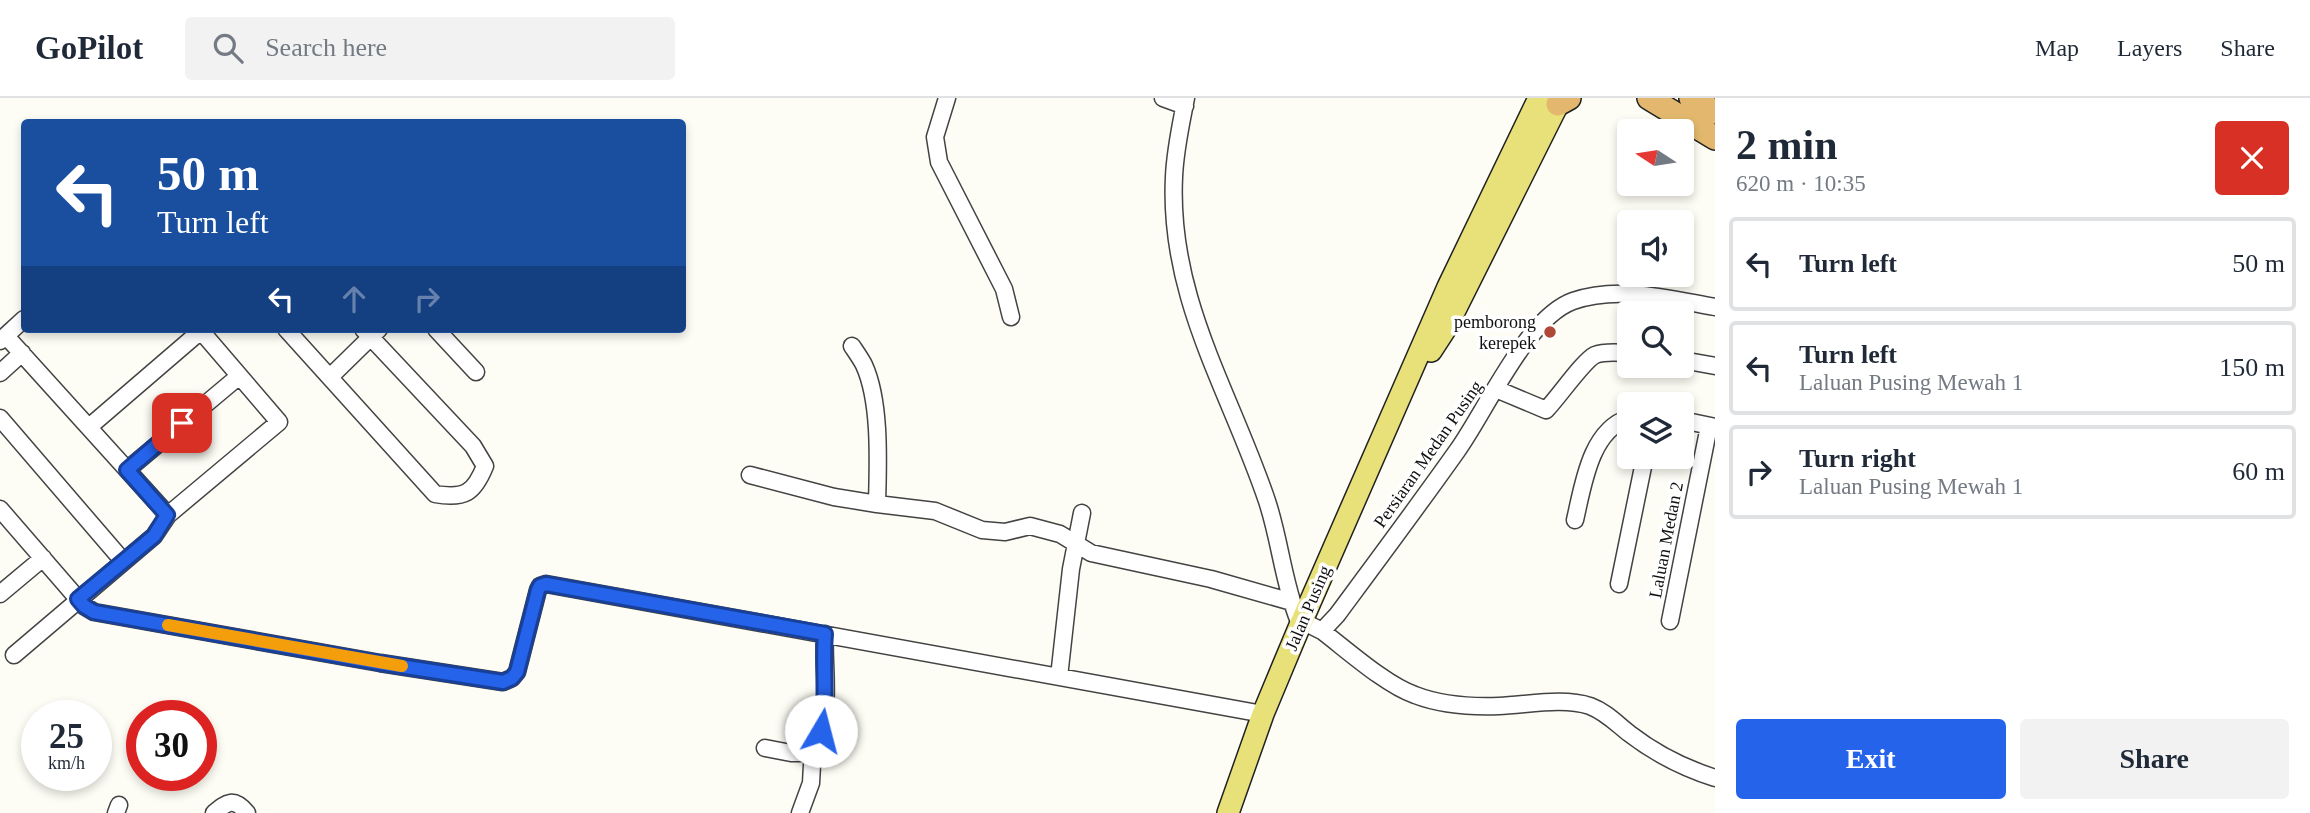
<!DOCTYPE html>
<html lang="en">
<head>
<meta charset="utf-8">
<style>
	body { margin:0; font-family:"Times New Roman",serif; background:#f2f2f3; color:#1f2937; height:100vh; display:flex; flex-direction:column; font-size:26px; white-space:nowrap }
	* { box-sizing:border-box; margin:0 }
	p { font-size:23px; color:#747a83 }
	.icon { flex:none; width:38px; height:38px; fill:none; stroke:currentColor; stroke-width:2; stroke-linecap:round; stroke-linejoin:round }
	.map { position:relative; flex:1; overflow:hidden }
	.panel { display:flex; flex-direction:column; background:#fff; width:595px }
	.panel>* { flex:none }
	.hud { position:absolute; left:21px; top:21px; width:665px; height:214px; border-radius:7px; box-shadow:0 4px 10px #0003; background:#1a4fa0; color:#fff; overflow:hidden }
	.needle { width:46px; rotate:282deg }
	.buttons { position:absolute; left:1617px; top:21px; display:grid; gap:14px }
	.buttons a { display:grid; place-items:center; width:77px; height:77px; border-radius:7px; background:#fff; box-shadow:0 4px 10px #0003; font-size:35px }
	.speed { position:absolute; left:21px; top:602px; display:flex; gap:14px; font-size:35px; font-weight:700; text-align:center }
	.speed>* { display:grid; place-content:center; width:91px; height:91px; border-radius:50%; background:#fff; box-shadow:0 4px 10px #0003; line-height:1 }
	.speed small { font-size:18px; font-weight:400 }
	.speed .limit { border:10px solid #d22; background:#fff; color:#111 }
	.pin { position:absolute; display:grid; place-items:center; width:60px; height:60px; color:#fff; margin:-30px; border-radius:14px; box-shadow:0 4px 10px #0006 }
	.me { position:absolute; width:77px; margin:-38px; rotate:8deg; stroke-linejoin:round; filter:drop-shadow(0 0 5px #0008) }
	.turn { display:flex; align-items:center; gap:24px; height:147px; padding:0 21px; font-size:32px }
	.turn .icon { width:91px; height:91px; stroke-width:2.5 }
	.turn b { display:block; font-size:49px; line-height:60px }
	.lanes { display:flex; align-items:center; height:66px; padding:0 21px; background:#0003; justify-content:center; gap:35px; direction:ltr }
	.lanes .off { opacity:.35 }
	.round { display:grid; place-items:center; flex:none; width:74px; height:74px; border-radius:7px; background:#f2f2f3 }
	.overview { display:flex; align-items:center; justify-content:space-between; height:119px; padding:0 21px }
	h1 { font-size:42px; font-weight:800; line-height:52px }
	.action { display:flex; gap:14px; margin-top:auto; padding:14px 21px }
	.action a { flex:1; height:80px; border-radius:7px; background:#2563eb; color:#fff; font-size:28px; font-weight:800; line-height:80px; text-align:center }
	.action a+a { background:#f2f2f3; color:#1f2937 }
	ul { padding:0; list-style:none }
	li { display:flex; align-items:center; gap:21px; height:94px; margin:0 14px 10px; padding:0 7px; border:4px solid #e0e1e3; border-radius:7px }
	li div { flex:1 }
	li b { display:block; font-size:26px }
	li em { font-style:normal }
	header { display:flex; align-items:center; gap:42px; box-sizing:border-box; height:98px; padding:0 35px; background:#fff; border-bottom:2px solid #e0e1e3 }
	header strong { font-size:33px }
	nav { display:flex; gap:38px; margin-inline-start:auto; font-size:24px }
	.search { width:490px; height:63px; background:#f2f2f3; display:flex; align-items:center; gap:18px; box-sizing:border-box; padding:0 24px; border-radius:7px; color:#747a83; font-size:26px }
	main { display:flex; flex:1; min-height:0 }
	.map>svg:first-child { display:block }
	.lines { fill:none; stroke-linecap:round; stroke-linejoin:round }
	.minor-casing { stroke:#434343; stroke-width:19 }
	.major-casing { stroke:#212121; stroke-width:24 }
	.highway-casing { stroke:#212121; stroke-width:26 }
	.minor { stroke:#fff; stroke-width:16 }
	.major { stroke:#e8e17a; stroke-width:21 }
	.highway { stroke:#e3b86e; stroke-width:23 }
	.route-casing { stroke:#184099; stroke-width:18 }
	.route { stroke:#2563eb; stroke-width:12 }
	.slow { stroke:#f59e0b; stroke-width:12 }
	.poi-dot { fill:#b04838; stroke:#fff; stroke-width:2.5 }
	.labels { text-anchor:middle; stroke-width:7; stroke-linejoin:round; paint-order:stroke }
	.poi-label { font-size:18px; fill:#101010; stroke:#fff; text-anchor:end }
	.street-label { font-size:18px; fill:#101010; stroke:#fff }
</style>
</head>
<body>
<header>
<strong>GoPilot</strong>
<div class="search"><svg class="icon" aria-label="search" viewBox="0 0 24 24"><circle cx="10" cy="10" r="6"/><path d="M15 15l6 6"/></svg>Search here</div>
<nav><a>Map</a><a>Layers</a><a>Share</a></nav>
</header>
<main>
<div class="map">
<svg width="1715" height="715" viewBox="0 0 1715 715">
	<rect width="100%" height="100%" fill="#fefdf5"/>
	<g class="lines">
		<defs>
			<path id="minor" d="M947 0 935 39 939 64 1004 191 1011 219
				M1163 0 1185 8
				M1186 0C1181 26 1175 52 1174 79 1168 200 1230 293 1267 403 1280 442 1283 483 1298 521L1322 533 1337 517C1377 463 1418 408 1457 353 1486 313 1526 220 1573 203 1618 187 1670 201 1715 209
				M286 231 435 396C465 401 474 395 485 368L473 348 363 231
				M436 231 476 274
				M6 238 168 417
				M0 243 24 221
				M852 248C856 254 861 261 864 267 881 304 878 366 877 406L935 413 982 432 1005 434 1030 428 1060 436 1091 455 1211 481 1292 504
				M1682 262 1715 268
				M0 275 22 255
				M330 279 379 231
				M1496 291 1546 312C1558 300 1583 263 1595 257 1605 253 1619 255 1629 255
				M0 320 123 463
				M1682 322 1715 329
				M89 329 203 231
				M127 372 238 279
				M750 377 834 399 877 406
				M0 411 84 508 94 514 380 565 503 584 512 580 517 574 538 492 540 488 546 486 1263 616
				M1575 422C1583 388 1590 332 1629 320
				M1619 486 1645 359
				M0 496 43 460
				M1670 523 1709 328
				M1322 533C1347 552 1386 587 1415 597 1441 607 1472 609 1499 608 1527 607 1563 599 1590 608 1606 614 1617 626 1630 636 1656 656 1684 670 1715 680
				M14 557 154 438 168 417 279 324 201 233
				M1059 579 1071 471 1082 415
				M765 650 791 655H804C837 632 822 571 825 536
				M116 715 119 707
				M214 715C227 704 234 699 247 715
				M800 715 811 685 813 649"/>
			<path id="major" d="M1431 253 1446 230 1561 0
				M1228 715 1263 616 1301 525 1448 189 1539 0"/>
			<path id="highway" d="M1649 0 1715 40
				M1691 0 1715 14
				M1558 6 1569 0"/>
		</defs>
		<use href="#minor" class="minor-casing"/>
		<use href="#major" class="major-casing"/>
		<use href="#highway" class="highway-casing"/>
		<use href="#minor" class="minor"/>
		<use href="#major" class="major"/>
		<use href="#highway" class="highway"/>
	</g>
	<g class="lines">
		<defs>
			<path id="route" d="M182 325 127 372 167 417 154 438 78 501 84 508 94 514 380 565 503 584 512 580 517 574 538 492 540 488 546 486 825 536C822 569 828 600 821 633"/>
		</defs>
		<use href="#route" class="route-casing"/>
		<use href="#route" class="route"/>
		<path class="slow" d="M168 527 402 568"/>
	</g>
	<circle class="poi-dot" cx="1550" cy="234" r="7"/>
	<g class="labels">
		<g class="poi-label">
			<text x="1536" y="230">pemborong<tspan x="1536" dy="21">kerepek</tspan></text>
		</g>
		<g class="street-label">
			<text transform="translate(1428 356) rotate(-55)" y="6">Persiaran Medan Pusing</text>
			<text transform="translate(1666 442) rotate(-79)" y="6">Laluan Medan 2</text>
			<text transform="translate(1308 510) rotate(-67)" y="6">Jalan Pusing</text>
		</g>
	</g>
</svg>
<div class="buttons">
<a><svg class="needle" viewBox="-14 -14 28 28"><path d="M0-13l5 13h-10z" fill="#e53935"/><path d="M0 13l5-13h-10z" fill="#747a83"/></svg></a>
<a><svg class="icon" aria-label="sound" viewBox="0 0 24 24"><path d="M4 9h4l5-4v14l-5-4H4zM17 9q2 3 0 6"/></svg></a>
<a><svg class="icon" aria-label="search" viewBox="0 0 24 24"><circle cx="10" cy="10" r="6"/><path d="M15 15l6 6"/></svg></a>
<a><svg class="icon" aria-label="layers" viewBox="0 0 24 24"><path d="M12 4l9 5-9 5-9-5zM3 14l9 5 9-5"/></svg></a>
</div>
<div class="speed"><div>25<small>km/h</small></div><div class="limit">30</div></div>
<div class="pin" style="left:182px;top:325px;background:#d93025"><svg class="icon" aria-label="arrive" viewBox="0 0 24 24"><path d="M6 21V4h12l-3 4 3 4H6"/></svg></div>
<svg class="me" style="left:821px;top:633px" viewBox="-20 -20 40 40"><circle r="19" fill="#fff"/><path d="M0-13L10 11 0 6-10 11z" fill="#2563eb"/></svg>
<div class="hud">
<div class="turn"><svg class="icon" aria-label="left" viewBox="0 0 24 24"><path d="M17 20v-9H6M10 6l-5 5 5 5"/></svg><div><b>50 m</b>Turn left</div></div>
<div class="lanes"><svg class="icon" aria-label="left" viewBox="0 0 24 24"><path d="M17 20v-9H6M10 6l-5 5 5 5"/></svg><svg class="icon off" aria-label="ahead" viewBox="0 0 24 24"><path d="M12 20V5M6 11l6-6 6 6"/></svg><svg class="icon off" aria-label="right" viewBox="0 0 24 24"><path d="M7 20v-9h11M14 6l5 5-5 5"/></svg></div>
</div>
</div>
<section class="panel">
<div class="overview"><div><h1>2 min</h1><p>620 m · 10:35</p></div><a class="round" style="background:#d93025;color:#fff"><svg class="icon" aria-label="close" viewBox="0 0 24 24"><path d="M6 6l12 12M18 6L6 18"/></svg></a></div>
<ul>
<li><svg class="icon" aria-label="left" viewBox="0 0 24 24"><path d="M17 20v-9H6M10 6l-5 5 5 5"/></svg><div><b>Turn left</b></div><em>50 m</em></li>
<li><svg class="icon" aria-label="left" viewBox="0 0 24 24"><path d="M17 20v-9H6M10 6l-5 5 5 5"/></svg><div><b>Turn left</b><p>Laluan Pusing Mewah 1</p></div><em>150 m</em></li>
<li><svg class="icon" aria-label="right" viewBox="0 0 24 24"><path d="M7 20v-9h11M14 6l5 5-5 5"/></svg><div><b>Turn right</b><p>Laluan Pusing Mewah 1</p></div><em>60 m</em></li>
</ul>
<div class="action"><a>Exit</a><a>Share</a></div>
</section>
</main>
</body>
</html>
